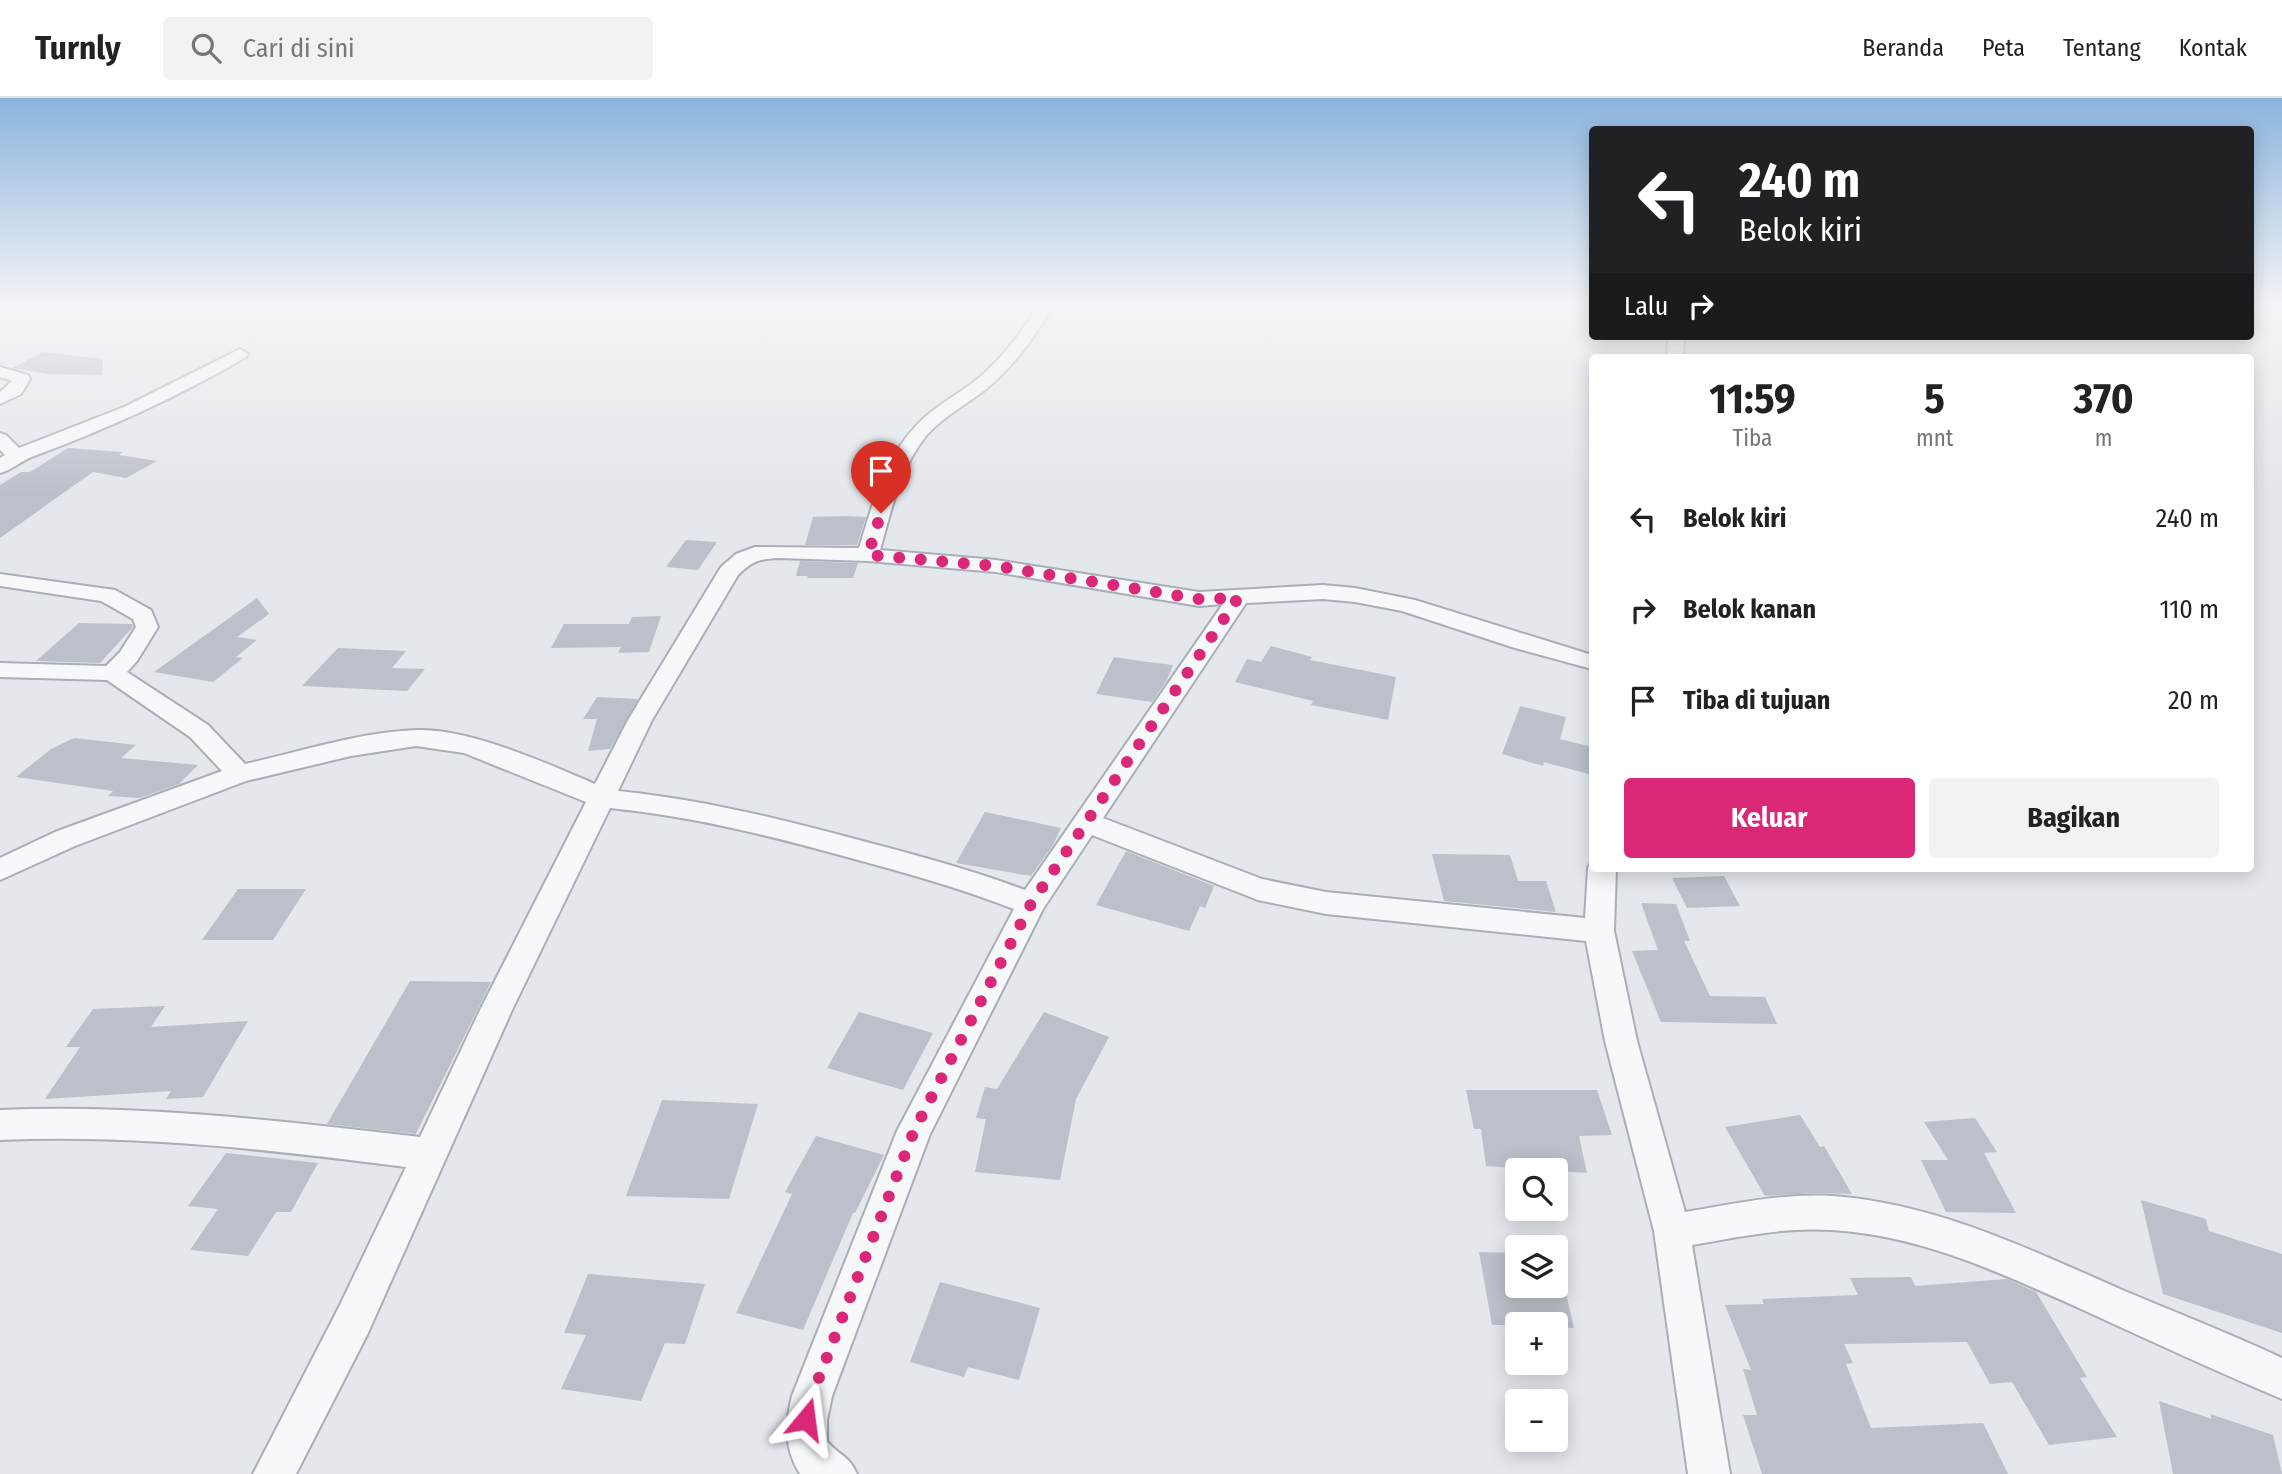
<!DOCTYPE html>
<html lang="id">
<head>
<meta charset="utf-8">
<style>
	body { margin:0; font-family:"Fira Sans Condensed",sans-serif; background:#f2f2f2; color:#222; height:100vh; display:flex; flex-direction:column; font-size:26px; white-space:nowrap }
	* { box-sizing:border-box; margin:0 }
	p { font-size:23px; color:#767676 }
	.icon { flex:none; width:38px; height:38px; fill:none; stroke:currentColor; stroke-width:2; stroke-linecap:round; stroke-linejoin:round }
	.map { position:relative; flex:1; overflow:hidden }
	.drawer { position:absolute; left:1589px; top:256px; width:665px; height:518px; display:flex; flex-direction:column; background:#fff; border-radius:7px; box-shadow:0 4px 18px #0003 }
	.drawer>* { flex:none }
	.banner { position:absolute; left:1589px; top:28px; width:665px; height:214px; border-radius:7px; box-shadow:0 4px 18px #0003; background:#202124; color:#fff; overflow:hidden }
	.buttons { position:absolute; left:1505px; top:1060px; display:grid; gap:14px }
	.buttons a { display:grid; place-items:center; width:63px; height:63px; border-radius:7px; background:#fff; box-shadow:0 4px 18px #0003; font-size:35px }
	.pin { position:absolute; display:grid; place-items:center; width:60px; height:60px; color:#fff; margin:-72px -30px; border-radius:50% 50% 50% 0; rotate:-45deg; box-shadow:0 0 7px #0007 }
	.pin .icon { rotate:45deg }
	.me { position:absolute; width:77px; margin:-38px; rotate:16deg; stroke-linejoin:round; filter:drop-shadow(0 0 5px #0008) }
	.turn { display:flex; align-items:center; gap:24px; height:147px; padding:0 35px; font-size:32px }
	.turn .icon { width:91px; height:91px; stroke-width:2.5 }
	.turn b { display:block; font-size:49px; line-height:60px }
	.then { display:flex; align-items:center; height:66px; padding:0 35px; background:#0003; gap:14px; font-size:26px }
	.eta { display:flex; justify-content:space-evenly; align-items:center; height:119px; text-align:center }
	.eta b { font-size:42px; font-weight:700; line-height:49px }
	.primary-button { display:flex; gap:14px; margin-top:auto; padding:14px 35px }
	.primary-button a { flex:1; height:80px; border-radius:7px; background:#db2777; color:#fff; font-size:28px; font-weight:700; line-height:80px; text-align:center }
	.primary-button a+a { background:#f2f2f2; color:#222 }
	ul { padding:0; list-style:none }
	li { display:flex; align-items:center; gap:21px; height:91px; padding:0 35px }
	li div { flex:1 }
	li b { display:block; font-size:26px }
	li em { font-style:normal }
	header { display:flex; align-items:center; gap:42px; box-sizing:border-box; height:98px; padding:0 35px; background:#fff; border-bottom:2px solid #e0e0e0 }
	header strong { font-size:33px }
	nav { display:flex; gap:38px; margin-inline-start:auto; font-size:24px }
	.search { width:490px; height:63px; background:#f2f2f2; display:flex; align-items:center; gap:18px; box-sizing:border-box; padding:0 24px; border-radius:7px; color:#767676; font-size:26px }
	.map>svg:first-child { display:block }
	.building { fill:#bbc0ca }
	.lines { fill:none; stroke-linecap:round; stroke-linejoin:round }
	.minor-casing { stroke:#a9aeb7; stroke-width:4 }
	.minor { fill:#f7f8fa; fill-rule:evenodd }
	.route { stroke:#db2777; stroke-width:12; stroke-dasharray:0 21.6 }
</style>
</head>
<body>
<header>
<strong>Turnly</strong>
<div class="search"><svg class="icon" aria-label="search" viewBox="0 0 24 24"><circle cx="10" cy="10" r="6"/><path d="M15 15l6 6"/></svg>Cari di sini</div>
<nav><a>Beranda</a><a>Peta</a><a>Tentang</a><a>Kontak</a></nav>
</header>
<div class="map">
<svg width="2282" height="1376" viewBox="0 0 2282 1376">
	<rect width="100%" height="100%" fill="#e4e7ec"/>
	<path class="building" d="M43 254 103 261 102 277 47 276 12 270Z
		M68 350 123 354 119 357 157 363 126 380 93 374 0 440V387L21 374H30Z
		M841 418 866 419 857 447H805L813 419Z
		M686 442 717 444 698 472 666 469Z
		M800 463 858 465 853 480H807L808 478H796Z
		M257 500 269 516 237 539 257 542 236 559 243 560 213 584 154 574Z
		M661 518 649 554 618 555 621 549 551 550 564 526H629L632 519Z
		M79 525 132 526 133 529 100 565 36 563Z
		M1271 548 1312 559 1310 562 1396 579 1388 622 1311 607 1313 603 1235 584 1247 561 1261 564Z
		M338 550 406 553 392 570 425 571 407 593 302 588Z
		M1114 559 1140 563 1173 567 1167 582 1152 604 1096 596Z
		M597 599 638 601 610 651 588 653 597 621H583Z
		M1520 608 1566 619 1560 641 1592 649V677L1544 664 1543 668 1502 656Z
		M74 640 136 647 121 660 198 667 179 686 140 700 108 698 113 693 16 679 51 651Z
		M985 714 1061 730 1053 747 1031 778 956 765Z
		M1126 753 1214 788 1205 810 1200 808 1189 833 1096 807Z
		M1432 756 1510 757 1518 783H1546L1556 814 1444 803Z
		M1724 778 1740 808 1687 810 1672 780Z
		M238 791H306L273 842H202Z
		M1641 805 1676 806 1690 843H1684L1710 898 1765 899 1777 926 1661 924 1632 853 1658 852Z
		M410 883 491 884 416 1036 327 1026Z
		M165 908 151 929 248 923 203 999 166 1001 171 993 45 1001 80 949H66L93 911Z
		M859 914 933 935 903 992 827 970Z
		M1044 914 1109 939 1076 1001 1060 1082 975 1074 986 1021 976 1020 985 989 997 991Z
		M1466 992H1597L1612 1037 1579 1038 1587 1075 1486 1068 1481 1031H1474Z
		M662 1002 758 1006 729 1101 626 1098Z
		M1800 1017 1820 1049 1824 1048 1852 1096 1814 1095 1765 1098 1725 1029Z
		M1975 1020 1997 1054 1984 1055 2016 1115 1946 1114 1921 1062H1948L1924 1024Z
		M816 1038 884 1057 855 1115H853L803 1232 736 1215 792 1096 785 1094Z
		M226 1055 318 1065 291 1114H276L248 1158 190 1152 218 1111 188 1108Z
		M2141 1102 2206 1121 2209 1133 2282 1156V1235L2163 1196Z
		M1479 1154 1517 1155V1188H1556L1557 1156 1574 1230 1556 1229V1227H1492Z
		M588 1176 705 1186 685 1246 665 1245 641 1303 561 1291 586 1237 564 1235Z
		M1911 1179 1915 1188 2007 1181 2036 1194 2087 1279 2080 1280 2117 1339 2049 1347 2012 1284 1990 1286 1967 1244 1844 1246 1853 1265 1846 1266 1871 1330 1983 1325 2008 1376H1762L1743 1317H1757L1743 1271 1751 1272 1725 1207 1764 1206 1762 1201 1858 1197 1850 1180Z
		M940 1184 1040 1210 1019 1282 968 1269 964 1279 910 1264Z
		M2159 1303 2212 1321 2210 1316 2273 1337 2282 1376H2173Z"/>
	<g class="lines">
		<defs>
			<path id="minor" d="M1040 204H1055C1037 237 1014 268 985 292 966 307 942 319 926 338 900 370 891 413 880 452L996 462 1199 494 1323 487 1355 490 1415 502 1592 557V571L1515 550 1402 513 1355 504 1323 501 1246 505 1103 720 1262 781 1326 794 1585 820 1588 770 1592 763V770H1616L1614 833 1637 943 1685 1114C1734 1106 1783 1095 1833 1098 1936 1106 2027 1150 2120 1191 2174 1214 2229 1235 2282 1260V1301C2218 1274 2155 1245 2092 1216 2007 1178 1924 1137 1830 1132 1784 1129 1738 1139 1692 1147L1730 1376H1688L1654 1133 1605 943 1586 843 1326 816 1258 802 1092 737 1043 811 930 1036 832 1298 827 1322V1343C839 1358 849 1357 857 1376H800C784 1350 785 1327 792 1298L897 1033 1014 811C960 790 906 775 851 760 767 737 696 719 610 710L512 912 367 1237 296 1376H253L339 1209 406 1069C271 1052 137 1036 0 1042V1012C141 1006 280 1023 420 1039L480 912 586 704 464 655 416 648 351 658 246 683 75 748 0 782V760L55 734 222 673 190 639 107 582 0 579V565L106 568 120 554 136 529 133 521 101 503 0 488V476L115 492 151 512 158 529 137 563 127 574 208 627 245 666C299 654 364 633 418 632 471 631 546 665 595 686L628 622 721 469 736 456 755 449 859 450C872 408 884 362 915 329 931 311 952 300 971 286 1000 264 1022 235 1040 204ZM779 460 868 463 996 474 1199 508 1223 506 1025 792C969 771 912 756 855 741 776 720 699 701 618 693L652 622 738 477C752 463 759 461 779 460Z
				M1668 238H1684L1683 259H1667Z
				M240 251 248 256 246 259C178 299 107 331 34 358 22 362 12 372 0 375V360L5 357 0 352V335L6 337 19 350 124 309Z
				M0 269 28 277 30 281 21 296 0 306V294L12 283 0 279Z"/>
		</defs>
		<use href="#minor" class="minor-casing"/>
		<use href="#minor" class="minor"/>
	</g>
	<linearGradient id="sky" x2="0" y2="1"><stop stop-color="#8bb4dd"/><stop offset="0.52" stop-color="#f3f4f6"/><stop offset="1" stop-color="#f3f4f6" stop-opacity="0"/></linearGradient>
	<rect width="2282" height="396" fill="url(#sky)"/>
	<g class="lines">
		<path class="route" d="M806 1321 812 1298 914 1033 1031 806 1238 500 1199 501 996 468 868 457 881 415"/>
	</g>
</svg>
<div class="buttons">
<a><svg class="icon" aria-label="search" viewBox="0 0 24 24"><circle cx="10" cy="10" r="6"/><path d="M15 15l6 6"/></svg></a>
<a><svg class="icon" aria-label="layers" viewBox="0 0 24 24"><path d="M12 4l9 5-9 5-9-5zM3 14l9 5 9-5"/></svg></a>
<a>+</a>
<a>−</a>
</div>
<div class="pin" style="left:881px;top:415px;background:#d93025"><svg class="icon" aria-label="arrive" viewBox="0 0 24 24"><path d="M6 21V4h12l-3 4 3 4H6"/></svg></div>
<svg class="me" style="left:806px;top:1321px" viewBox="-20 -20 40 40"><path d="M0-17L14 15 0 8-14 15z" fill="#db2777" stroke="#fff" stroke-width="4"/></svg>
<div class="banner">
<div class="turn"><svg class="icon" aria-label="left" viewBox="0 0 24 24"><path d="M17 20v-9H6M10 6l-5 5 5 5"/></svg><div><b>240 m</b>Belok kiri</div></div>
<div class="then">Lalu<svg class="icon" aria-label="right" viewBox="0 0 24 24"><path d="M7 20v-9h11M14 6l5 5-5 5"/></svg></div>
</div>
<section class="drawer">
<div class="eta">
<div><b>11:59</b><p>Tiba</p></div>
<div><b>5</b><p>mnt</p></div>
<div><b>370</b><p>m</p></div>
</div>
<ul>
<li><svg class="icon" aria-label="left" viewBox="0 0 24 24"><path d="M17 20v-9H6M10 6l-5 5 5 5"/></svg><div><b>Belok kiri</b></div><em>240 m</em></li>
<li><svg class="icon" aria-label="right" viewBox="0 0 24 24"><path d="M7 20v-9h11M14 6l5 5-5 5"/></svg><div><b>Belok kanan</b></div><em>110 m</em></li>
<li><svg class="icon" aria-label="arrive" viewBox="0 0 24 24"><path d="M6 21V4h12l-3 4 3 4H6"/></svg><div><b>Tiba di tujuan</b></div><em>20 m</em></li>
</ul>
<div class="primary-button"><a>Keluar</a><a>Bagikan</a></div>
</section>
</div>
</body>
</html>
